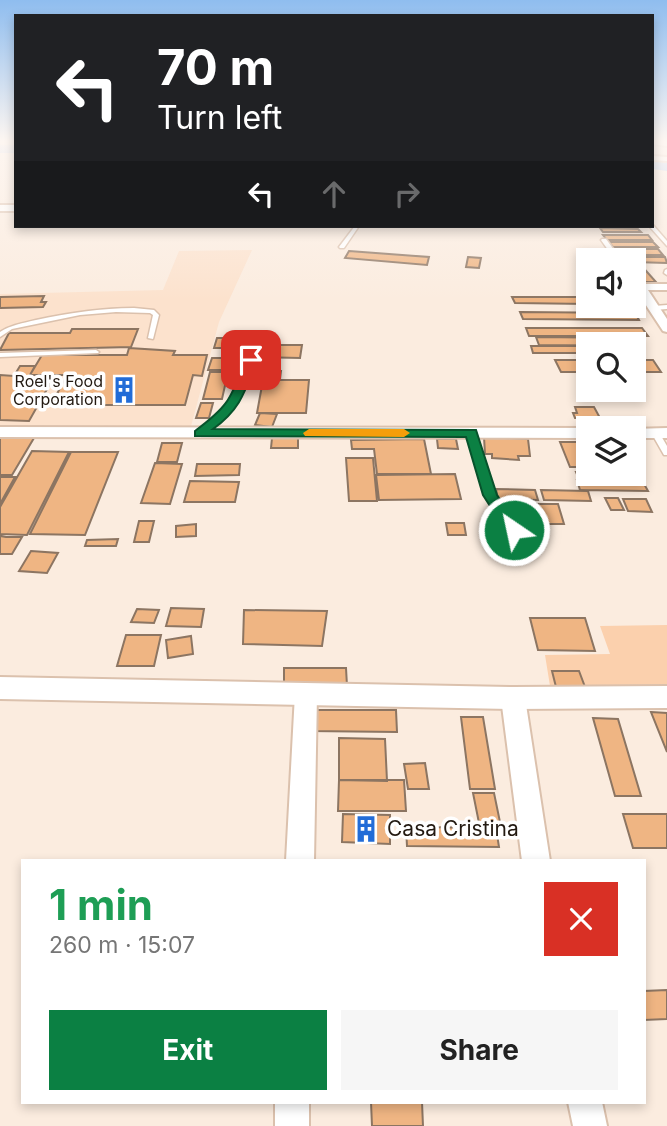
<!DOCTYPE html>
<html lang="en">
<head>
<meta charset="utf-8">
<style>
	body { margin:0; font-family:Inter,sans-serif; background:#f6f6f6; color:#222; height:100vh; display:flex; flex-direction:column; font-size:26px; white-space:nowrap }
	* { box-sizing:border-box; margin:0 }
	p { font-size:23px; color:#767676 }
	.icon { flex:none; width:38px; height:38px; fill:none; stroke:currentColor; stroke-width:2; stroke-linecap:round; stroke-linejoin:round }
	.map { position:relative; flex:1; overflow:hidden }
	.drawer { position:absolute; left:21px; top:859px; width:625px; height:245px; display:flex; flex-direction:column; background:#fff; border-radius:0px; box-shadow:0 4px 10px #0003 }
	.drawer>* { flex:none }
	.hud { position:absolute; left:14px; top:14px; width:640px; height:214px; border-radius:0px; box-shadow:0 4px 10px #0003; background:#202124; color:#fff; overflow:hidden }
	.buttons { position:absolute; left:576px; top:248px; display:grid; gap:14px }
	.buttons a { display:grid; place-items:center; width:70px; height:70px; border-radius:0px; background:#fff; box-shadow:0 4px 10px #0003; font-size:35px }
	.pin { position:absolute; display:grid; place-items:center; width:60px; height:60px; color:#fff; margin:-30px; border-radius:14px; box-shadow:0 4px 10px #0006 }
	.me { position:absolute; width:77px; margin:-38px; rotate:326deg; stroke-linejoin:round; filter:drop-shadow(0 0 5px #0008) }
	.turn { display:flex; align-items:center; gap:24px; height:147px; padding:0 28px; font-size:32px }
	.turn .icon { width:91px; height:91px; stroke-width:2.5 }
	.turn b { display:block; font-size:49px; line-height:60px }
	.lanes { display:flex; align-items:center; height:66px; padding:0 28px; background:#0003; justify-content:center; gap:35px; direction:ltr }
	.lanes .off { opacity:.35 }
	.round { display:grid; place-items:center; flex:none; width:74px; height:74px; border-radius:0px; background:#f6f6f6 }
	.head { display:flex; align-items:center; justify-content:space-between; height:119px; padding:0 28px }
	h1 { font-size:42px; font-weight:700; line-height:52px; color:#1e9e55 }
	.button { display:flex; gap:14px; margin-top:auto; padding:14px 28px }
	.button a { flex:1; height:80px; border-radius:0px; background:#0b8043; color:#fff; font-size:28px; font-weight:700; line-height:80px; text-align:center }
	.button a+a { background:#f6f6f6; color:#222 }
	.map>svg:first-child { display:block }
	.built { fill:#fce2cd }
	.green { fill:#fbd0ad }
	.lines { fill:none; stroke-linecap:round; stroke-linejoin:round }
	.river { fill:#aacaf9; fill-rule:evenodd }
	.building { fill:#efb583; stroke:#8c7562; stroke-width:2 }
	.service-casing { stroke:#dbc1ad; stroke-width:3 }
	.minor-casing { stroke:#dbc1ad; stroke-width:4 }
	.tertiary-casing { stroke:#dbc1ad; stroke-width:4 }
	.service { fill:#fff; fill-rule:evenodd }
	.minor { fill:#fff; fill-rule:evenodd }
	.tertiary { fill:#fff; fill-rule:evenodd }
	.route { fill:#0b8043; stroke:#07532c; stroke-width:2 }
	.slow { fill:#f59e0b }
	.labels { text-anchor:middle; stroke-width:7; stroke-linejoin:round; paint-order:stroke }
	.far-poi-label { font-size:16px; fill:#231a12; stroke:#fff; text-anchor:end }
	.near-poi-label { font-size:21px; fill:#231a12; stroke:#fff; text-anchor:start }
</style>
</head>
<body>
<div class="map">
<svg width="667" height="1126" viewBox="0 0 667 1126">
	<rect width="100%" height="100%" fill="#fbecdf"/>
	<path class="built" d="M252 250 219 322 190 430 0 428V294L163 290 179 251Z"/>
	<path class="green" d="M667 625V693L551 692 545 655 610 654 600 626Z"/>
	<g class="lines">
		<path class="river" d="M0 145H16V153H0Z
			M653 161 667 163V171L653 169Z"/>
	</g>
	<path class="building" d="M600 228 638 229 641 232H603Z
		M603 235H648L652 240H607Z
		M609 242H653L658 247H613Z
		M614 249H658L663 255H618Z
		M349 251 429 257 427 265 345 258Z
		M468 257 481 258 479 268 466 267Z
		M622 257H665L667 263 634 262 625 261Z
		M634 264H640L656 282H643L634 270Z
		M44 296 41 302H46L43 307 0 308V297Z
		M512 297H588V304L515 303Z
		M520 312 635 313 639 320 523 319Z
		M526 328H642L648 336H529Z
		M72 329H138L131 347 0 350 9 333H70Z
		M536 337 635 338 640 346 539 345Z
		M217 338H233L230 348H214Z
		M258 345H302L300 358 255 357Z
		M531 346H588V353H533Z
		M129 348 175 351 173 355H207L202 376 193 375 185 405H51L67 375H30L42 355H127Z
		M212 358H236L232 370H208Z
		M555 360H588V372H561Z
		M634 360H653L661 372H634Z
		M20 366H35L30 375H55L29 421 0 420V375L14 376Z
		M262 371H281L280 379H261Z
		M210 372H228L222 399H203Z
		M263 380H309L306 413H257Z
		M201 403H213L209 418H196Z
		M575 407H594L600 418H575L573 413H577Z
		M260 413 277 414 272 427 255 425Z
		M484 437 528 439 530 456H518L519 460 492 458V454H485Z
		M0 438H34L12 475H0Z
		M272 438H298V448H271Z
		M424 439 431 474H377L374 449H352L351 440Z
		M437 439H456L458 449 438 448Z
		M560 442H588V467H570Z
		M162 443H182L177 462H157Z
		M32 451 69 452 27 535 0 534V507Z
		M71 452H118L85 535 30 534Z
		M346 458H373L377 501H349Z
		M155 463 182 464 170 504 141 503Z
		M197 464H240L239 475 195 476Z
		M576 472H588V474L635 472 638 479H579Z
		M455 474 461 499 379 500 376 475Z
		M0 477H15L0 504Z
		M577 480 643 482 648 491 580 490Z
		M190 481 239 482 235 502H184Z
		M496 489 535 490 538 500 498 499Z
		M541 490 588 491 591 501 544 500Z
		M605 498H618L624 510H611Z
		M623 499H646L652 512 628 511Z
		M515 504H558L564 524H521Z
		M139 521H154L149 542H134Z
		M446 523H464L466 535H448Z
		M196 524V536L176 537V526Z
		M0 536 6 537H22L12 554H0Z
		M492 538H528L531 548H494Z
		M118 539 116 546H85L87 540Z
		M31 551 58 553 47 573 19 571Z
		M171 608 204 609 201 627 166 626Z
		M137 609 159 610 154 623 131 622Z
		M244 610 327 611 322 646 243 644Z
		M530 618H585L595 651 538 650Z
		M126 635H161L154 666H117Z
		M191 636 193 654 168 658 166 640Z
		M284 668H346L347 686H284Z
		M552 671H579L585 687H556Z
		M309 710H396L397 732 309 731Z
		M651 712 667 713V752Z
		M461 717H483L495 789H470Z
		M593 718 618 719 641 796H615Z
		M339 738 385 739 387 781 339 780Z
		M425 763 429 789H408L404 764Z
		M339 780H404L406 811H338Z
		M473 793H494L500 822 479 823Z
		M343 814 390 815V844L342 842Z
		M623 814H667V848H633Z
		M406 827 496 828 499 847 407 846Z
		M667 990V1019L644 1020V991Z
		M371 1102H422L423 1126H372Z"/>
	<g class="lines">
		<defs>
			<path id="service" d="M653 225 667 241V246L649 226Z
				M355 226H359L344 248H340L339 247Z
				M602 239H606L622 261H616L601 240Z
				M667 269V275L664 273 665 270Z
				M634 279 642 286V288H638L634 284Z
				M667 305V309L654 310 651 308 654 306Z
				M134 308 154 310 159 315 153 339 148 338 153 315 150 313 116 312 80 315 12 329 0 337V332C11 325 23 323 36 320 68 313 101 308 134 308Z
				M96 350 99 352 98 353 0 357V353Z
				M249 359 254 360C246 384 237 407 217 424 210 429 205 435 197 435V431C231 407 232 395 249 359Z
				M469 431H475L476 433 494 495 519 530 517 532H511L486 495 468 433Z
				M653 432H659L660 434 667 446V455H664L652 434Z"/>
			<path id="minor" d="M653 142H667V146L653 144Z
				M653 156 667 157V161L653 160Z
				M0 205H16V211H0Z
				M640 284H667V290H648L667 319V332L663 331 634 287Z
				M0 427 588 428 590 429 588 438 0 437Z
				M667 428V438H634L632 429Z
				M306 685 314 688 317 694 314 861H286L295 694 298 688Z
				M513 689 521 692 525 698 550 861H522L501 698 505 692Z
				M275 1102H309V1126H275Z
				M568 1102H602L607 1126H573Z"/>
			<path id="tertiary" d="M0 677 513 687 667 686V708L513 709 0 699Z"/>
		</defs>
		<use href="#service" class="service-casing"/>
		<use href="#minor" class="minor-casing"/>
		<use href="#tertiary" class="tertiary-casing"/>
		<use href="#service" class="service"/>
		<use href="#minor" class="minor"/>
		<use href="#tertiary" class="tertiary"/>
	</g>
	<linearGradient id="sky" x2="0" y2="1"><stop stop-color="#8fbdef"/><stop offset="0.47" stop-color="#fdf6f1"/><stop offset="1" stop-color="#fdf6f1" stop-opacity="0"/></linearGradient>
	<rect width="667" height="300" fill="url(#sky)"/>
	<path class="route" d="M251 357 257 360C245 391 241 409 213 429L476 430 497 495 521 530 519 534H508L483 495 466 437 195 436V431C230 405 230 399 246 360Z"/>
	<path class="slow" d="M309 429H404L410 433 404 437 305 436 303 433Z"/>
	<defs>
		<symbol id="building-bare" viewBox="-9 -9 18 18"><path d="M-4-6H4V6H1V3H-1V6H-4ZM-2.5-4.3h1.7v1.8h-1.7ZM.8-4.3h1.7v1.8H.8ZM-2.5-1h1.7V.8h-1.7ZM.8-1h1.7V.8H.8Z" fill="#226cd7" stroke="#fff" stroke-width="2.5" paint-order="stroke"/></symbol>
	</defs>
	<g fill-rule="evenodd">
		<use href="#building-bare" x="105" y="371" width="38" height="38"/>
		<use href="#building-bare" x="347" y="810" width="38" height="38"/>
	</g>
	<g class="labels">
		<g class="far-poi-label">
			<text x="103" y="387">Roel's Food<tspan x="103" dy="18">Corporation</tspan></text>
		</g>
		<g class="near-poi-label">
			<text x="387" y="836">Casa Cristina</text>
		</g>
	</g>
</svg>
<div class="buttons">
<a><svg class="icon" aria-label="sound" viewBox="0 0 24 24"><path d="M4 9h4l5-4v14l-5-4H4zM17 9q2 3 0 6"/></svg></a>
<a><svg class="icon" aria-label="search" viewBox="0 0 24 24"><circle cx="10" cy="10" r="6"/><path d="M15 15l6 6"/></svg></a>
<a><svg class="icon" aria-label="layers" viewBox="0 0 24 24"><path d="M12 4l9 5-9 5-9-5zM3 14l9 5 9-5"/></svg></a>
</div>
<div class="pin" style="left:251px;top:360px;background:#d93025"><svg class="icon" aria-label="arrive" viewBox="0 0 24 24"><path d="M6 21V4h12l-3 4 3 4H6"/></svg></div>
<svg class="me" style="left:514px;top:530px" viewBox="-20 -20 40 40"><circle r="17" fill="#0b8043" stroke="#fff" stroke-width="3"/><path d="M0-11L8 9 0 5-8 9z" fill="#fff"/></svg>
<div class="hud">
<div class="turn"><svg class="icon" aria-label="left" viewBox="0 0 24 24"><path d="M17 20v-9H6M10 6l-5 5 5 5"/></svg><div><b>70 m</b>Turn left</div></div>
<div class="lanes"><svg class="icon" aria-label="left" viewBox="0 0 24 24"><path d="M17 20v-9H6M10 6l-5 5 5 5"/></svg><svg class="icon off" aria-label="ahead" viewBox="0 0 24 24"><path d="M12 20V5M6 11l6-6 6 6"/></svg><svg class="icon off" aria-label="right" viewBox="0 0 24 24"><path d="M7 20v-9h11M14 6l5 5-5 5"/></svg></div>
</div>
<section class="drawer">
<div class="head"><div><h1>1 min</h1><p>260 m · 15:07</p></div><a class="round" style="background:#d93025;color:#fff"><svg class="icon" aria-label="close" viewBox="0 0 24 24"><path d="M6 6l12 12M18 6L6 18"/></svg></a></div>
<div class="button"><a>Exit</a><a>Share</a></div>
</section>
</div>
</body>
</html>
